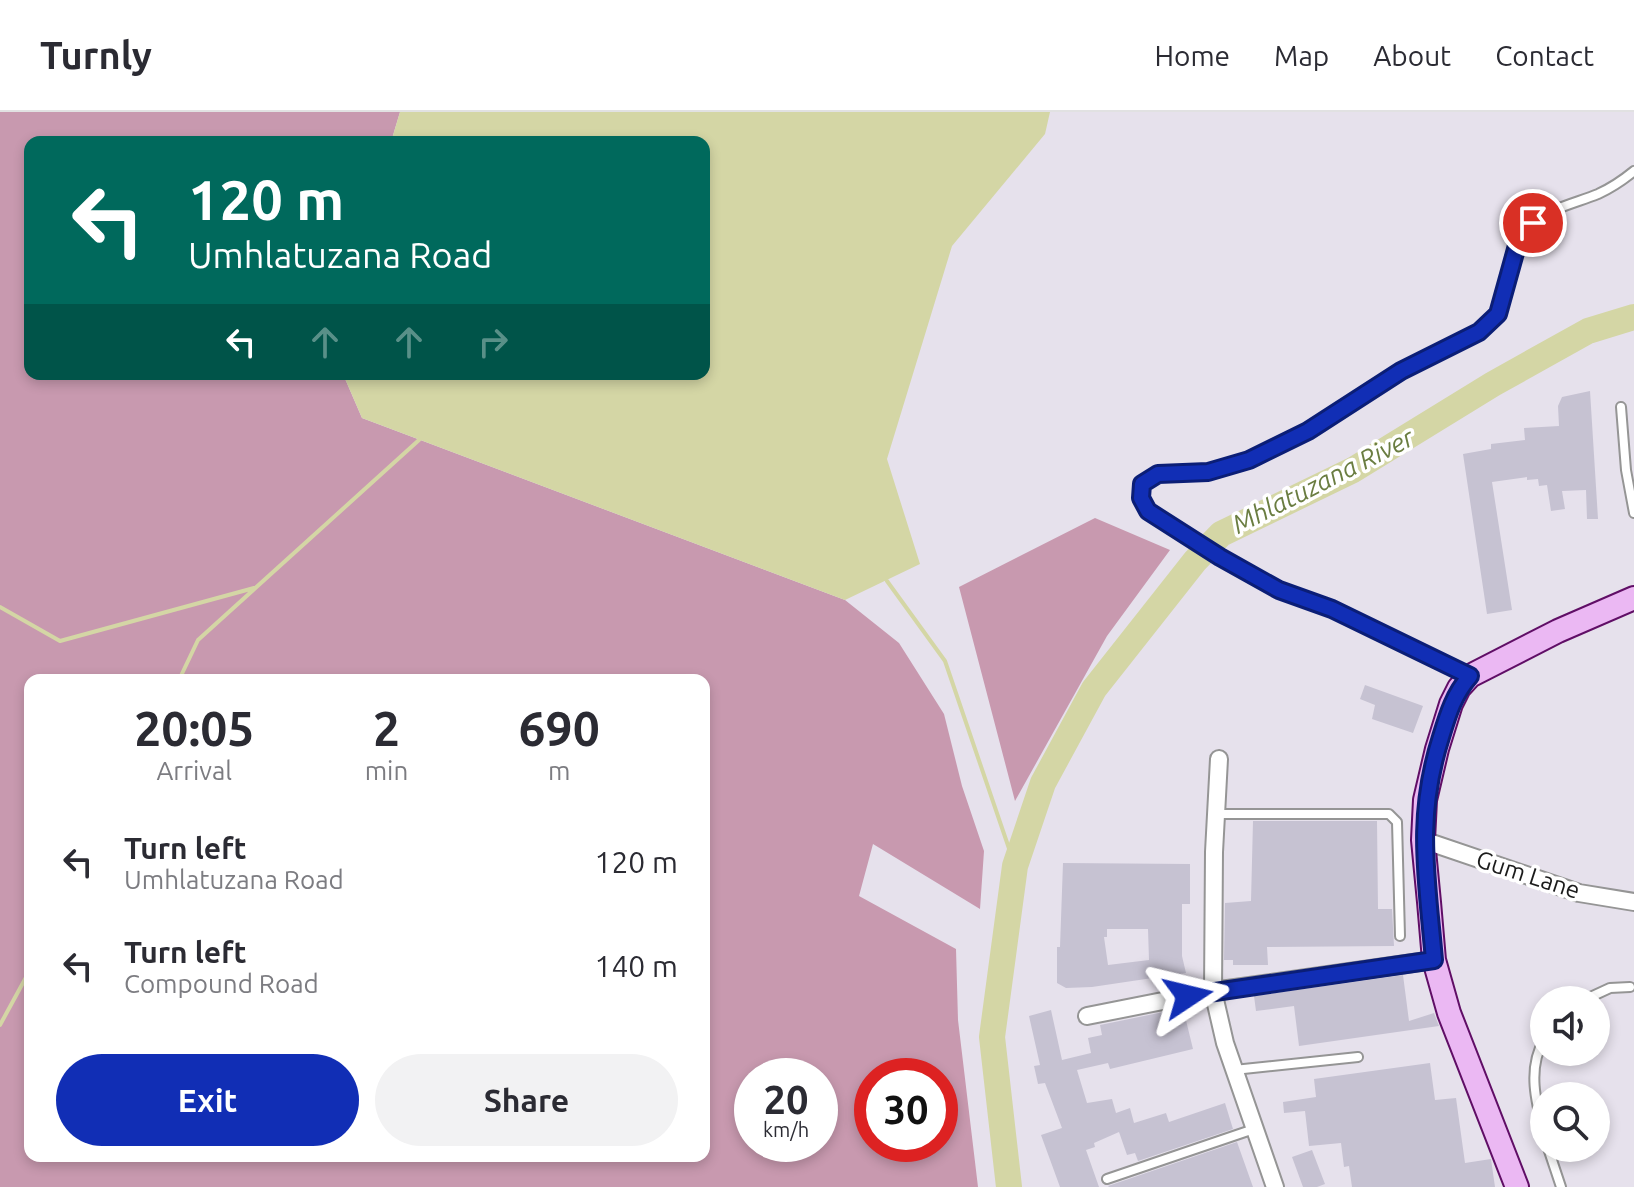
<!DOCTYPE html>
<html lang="en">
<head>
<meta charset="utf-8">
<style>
	body { margin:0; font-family:Ubuntu,sans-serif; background:#f2f2f3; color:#2b2b33; height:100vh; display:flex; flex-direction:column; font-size:30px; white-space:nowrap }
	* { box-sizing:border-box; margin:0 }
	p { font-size:26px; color:#7c7c81 }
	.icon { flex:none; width:44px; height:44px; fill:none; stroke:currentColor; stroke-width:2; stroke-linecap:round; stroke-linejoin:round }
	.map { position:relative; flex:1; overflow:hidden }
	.drawer { position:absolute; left:24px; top:562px; width:686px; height:488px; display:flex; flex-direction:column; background:#fff; border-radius:16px; box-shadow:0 4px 12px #0003 }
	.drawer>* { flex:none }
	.top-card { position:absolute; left:24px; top:24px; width:686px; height:244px; border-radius:16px; box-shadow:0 4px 12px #0003; background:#00695c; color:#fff; overflow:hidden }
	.controls { position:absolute; left:1530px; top:874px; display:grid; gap:16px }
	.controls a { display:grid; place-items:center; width:80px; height:80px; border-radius:50%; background:#fff; box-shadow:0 4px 12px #0003; font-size:40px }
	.speed { position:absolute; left:734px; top:946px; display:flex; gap:16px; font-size:40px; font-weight:700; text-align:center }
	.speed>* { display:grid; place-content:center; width:104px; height:104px; border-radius:50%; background:#fff; box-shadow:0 4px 12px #0003; line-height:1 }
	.speed small { font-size:20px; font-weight:400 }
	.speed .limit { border:12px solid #d22; background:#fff; color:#111 }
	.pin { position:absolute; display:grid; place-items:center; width:68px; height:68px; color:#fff; margin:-34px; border:4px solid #fff; border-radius:50%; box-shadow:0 2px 8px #0007 }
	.me { position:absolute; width:88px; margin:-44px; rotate:80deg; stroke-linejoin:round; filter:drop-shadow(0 0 6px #0008) }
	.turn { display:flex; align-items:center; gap:28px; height:168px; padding:0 32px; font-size:36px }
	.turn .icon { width:104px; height:104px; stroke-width:2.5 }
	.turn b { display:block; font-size:56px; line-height:68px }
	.lanes { display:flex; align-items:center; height:76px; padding:0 32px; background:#0003; justify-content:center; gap:40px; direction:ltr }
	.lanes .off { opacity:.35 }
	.eta { display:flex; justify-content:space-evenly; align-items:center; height:136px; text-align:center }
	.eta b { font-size:48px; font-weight:700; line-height:56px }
	.button { display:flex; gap:16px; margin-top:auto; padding:16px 32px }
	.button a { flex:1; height:92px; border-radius:48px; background:#112eb5; color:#fff; font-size:32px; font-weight:700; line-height:92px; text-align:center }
	.button a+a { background:#f2f2f3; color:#2b2b33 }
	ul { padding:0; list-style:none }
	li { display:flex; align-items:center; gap:24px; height:104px; padding:0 32px }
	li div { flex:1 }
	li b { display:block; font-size:30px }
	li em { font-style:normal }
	header { display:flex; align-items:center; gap:48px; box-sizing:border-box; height:112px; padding:0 40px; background:#fff; border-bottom:2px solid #e1e1e2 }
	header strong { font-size:38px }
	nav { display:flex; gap:44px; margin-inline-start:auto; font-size:28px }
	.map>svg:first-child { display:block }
	.forest { fill:#c899af; fill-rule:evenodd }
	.water { fill:#d4d6a5 }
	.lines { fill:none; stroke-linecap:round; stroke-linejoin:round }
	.stream { stroke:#d4d6a5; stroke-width:4 }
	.river { stroke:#d4d6a5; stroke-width:26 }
	.building { fill:#c6c2d2; fill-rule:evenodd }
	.lane-casing { stroke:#959595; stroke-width:12 }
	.street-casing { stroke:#959595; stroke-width:20 }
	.secondary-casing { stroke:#600e66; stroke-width:26 }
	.lane { stroke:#fff; stroke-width:8 }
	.street { stroke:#fff; stroke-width:16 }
	.secondary { stroke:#ebb8f3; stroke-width:22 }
	.route-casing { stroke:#0b1e76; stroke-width:20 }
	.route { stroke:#112eb5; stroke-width:14 }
	.labels { text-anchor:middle; stroke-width:7; stroke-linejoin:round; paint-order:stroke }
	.street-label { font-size:24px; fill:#1b1b1b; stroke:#fff }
	.water-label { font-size:26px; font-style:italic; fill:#6a7d41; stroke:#fff }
</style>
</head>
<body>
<header>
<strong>Turnly</strong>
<nav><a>Home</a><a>Map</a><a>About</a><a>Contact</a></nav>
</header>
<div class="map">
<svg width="1634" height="1075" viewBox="0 0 1634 1075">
	<rect width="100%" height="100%" fill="#e6e1ec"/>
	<path class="forest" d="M0 0H400L391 30H30V262H343L362 306 845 488 899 531 944 602 962 674 984 739 980 797 873 732 859 784 956 837 958 908 978 1075H0ZM30 568H704V1044H30ZM752 964H820V1032H752ZM872 964H940V1032H872Z
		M1095 406 1170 438 1107 524 1015 689 959 475Z"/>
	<path class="water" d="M400 0H1050L1045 22 952 134 887 347 920 452 845 488 362 306 343 262H704V30H391Z"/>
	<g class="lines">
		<path class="stream" d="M887 469 945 549 1015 754
			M0 495 60 529 254 476
			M179 568 198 528 419 328
			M0 913 30 858"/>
		<path class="river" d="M1009 1075 992 925 1015 754 1043 671 1094 577 1195 449 1221 422 1353 358 1493 272 1588 219 1634 205"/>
	</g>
	<path class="building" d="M1590 279 1598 407H1587L1586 378 1562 379 1565 397 1551 399 1547 373 1539 374 1538 367 1527 368V365L1492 370 1512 498 1487 502 1463 342 1491 337V332L1525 328 1524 316 1559 314 1558 294 1562 285Z
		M1365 573 1423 594 1413 621 1372 607 1375 593 1360 587Z
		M1253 709H1377L1378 797H1392L1394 834 1267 835 1268 853H1233V848H1224L1225 791 1251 789Z
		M1063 751 1190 752V792H1182V844L1186 861 1092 875 1066 876 1057 871V835H1060ZM1107 817H1148L1149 848 1108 853 1104 825H1107Z
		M1403 863 1409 909 1434 901 1439 914 1299 934 1294 894 1256 899 1254 884Z
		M1183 896 1193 937 1110 957 1108 951 1077 958 1087 991 1112 987 1116 1001 1130 996 1134 1011 1166 1001 1169 1010 1225 991 1233 1017 1138 1049 1135 1041 1127 1043 1119 1020 1094 1031 1095 1035 1086 1038 1099 1075H1060L1041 1023 1062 1016 1045 971 1038 972 1034 954 1040 953 1029 904 1051 898 1062 948 1091 941 1088 926 1102 923 1100 913Z
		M1430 951 1435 988 1456 986 1465 1051 1491 1047 1495 1075H1352L1349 1054 1344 1055 1341 1031 1309 1034 1305 999 1284 1001 1283 990 1316 985 1314 967Z
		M1237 1030 1253 1075H1109L1108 1074Z
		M1312 1038 1325 1072 1317 1075H1303L1292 1045Z"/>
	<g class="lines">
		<defs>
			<path id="lane" d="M1621 295 1626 358 1634 401
				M1469 564 1332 497 1279 478 1158 407C1150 400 1138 390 1140 377 1144 353 1200 363 1218 358 1240 353 1260 342 1280 333 1322 312 1359 284 1399 260 1430 243 1478 233 1498 202 1516 174 1505 136 1532 112 1550 96 1576 91 1598 82 1611 76 1623 68 1634 59
				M1216 702H1389L1397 710 1400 824
				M1584 888 1610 876 1630 875
				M1544 928C1527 956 1536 991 1544 1021
				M1234 958 1358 945
				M1548 1036 1561 1075
				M1107 1067 1254 1017"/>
			<path id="street" d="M1219 647 1214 740 1213 879 1225 931 1275 1075
				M1423 728 1579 781 1634 790
				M1087 904 1213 879 1434 848"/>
			<path id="secondary" d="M1517 1075 1449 901 1434 848 1429 790 1423 728 1425 688 1437 637 1451 592 1459 576 1470 564 1558 519 1634 486"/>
		</defs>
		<use href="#lane" class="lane-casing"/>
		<use href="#street" class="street-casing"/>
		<use href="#secondary" class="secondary-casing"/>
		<use href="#lane" class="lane"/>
		<use href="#street" class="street"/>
		<use href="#secondary" class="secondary"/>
	</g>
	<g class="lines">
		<defs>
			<path id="route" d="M1188 884 1434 848C1427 766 1415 706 1441 625 1448 602 1454 582 1470 564L1332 497 1279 478 1220 445 1148 399 1141 386 1142 372 1158 362 1208 360 1249 348 1308 319 1401 259 1479 220 1498 202 1518 130 1533 111"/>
		</defs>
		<use href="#route" class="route-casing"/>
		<use href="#route" class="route"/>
	</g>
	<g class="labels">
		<g class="street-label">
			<text transform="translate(1528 763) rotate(18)" y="8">Gum Lane</text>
		</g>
		<g class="water-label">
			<text transform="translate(1323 369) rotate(-27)" y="9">Mhlatuzana River</text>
		</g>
	</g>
</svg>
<div class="controls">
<a><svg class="icon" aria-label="sound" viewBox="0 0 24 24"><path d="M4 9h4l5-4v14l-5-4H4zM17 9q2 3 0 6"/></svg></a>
<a><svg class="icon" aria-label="search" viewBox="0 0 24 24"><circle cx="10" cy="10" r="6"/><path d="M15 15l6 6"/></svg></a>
</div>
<div class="speed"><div>20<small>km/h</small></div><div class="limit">30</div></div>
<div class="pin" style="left:1533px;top:111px;background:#d93025"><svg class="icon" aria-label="arrive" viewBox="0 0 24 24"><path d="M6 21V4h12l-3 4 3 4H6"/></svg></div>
<svg class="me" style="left:1188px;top:884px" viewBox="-20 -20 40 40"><path d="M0-17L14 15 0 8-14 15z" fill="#112eb5" stroke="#fff" stroke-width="4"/></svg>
<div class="top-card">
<div class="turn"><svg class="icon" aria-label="left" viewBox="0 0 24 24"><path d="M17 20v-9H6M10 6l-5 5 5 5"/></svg><div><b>120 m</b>Umhlatuzana Road</div></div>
<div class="lanes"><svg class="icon" aria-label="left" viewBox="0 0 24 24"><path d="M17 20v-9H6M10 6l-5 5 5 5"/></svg><svg class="icon off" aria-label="ahead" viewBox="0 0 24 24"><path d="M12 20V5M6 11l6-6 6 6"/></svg><svg class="icon off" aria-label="ahead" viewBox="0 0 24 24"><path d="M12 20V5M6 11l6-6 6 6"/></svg><svg class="icon off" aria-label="right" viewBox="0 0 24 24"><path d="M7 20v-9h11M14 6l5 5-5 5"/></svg></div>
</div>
<section class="drawer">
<div class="eta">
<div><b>20:05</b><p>Arrival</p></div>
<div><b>2</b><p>min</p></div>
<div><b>690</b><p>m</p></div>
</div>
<ul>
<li><svg class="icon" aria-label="left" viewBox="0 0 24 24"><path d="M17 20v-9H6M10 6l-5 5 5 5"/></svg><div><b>Turn left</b><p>Umhlatuzana Road</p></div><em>120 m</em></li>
<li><svg class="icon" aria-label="left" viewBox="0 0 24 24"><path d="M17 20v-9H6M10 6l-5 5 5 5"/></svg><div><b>Turn left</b><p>Compound Road</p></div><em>140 m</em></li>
</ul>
<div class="button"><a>Exit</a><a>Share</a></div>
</section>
</div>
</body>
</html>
